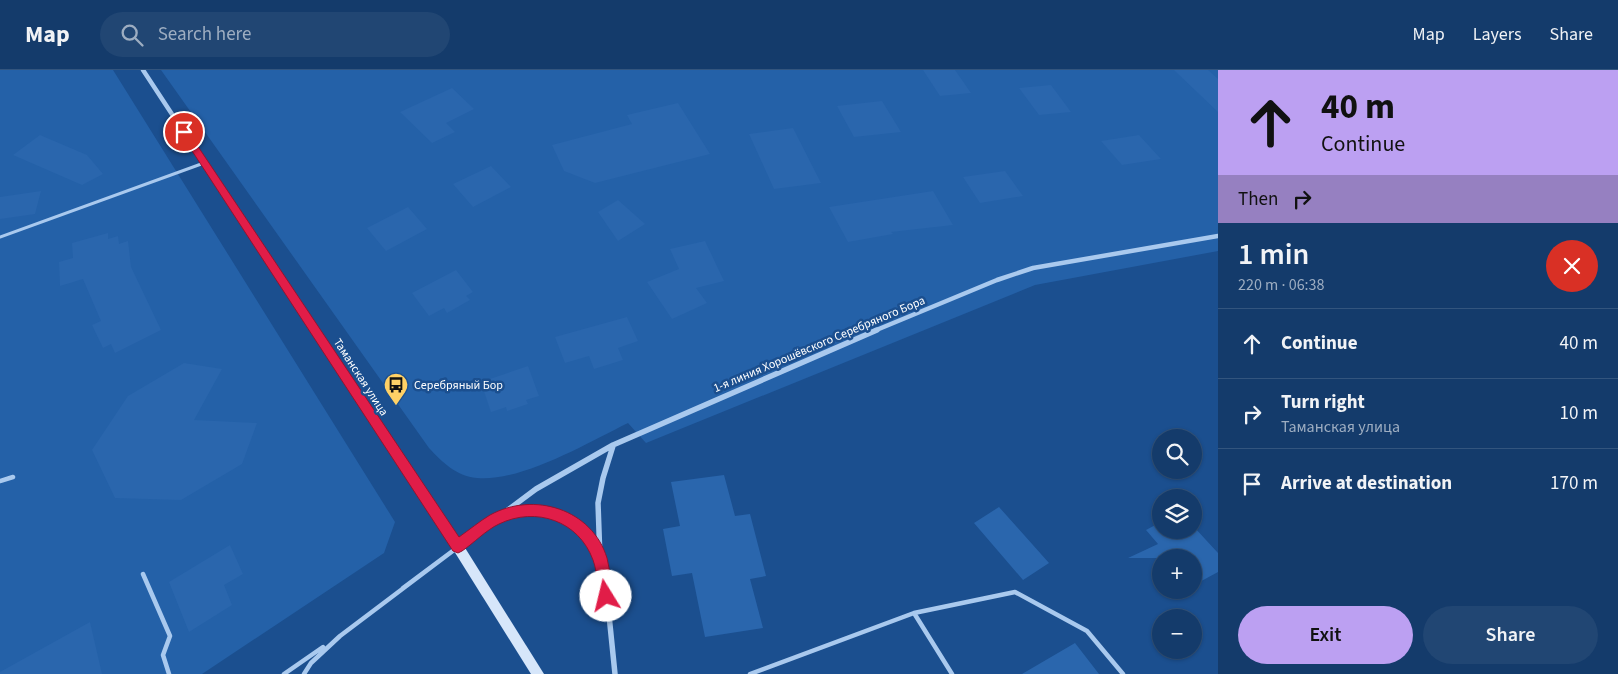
<!DOCTYPE html>
<html lang="en">
<head>
<meta charset="utf-8">
<style>
	body { margin:0; font-family:"Source Sans 3",sans-serif; background:#214673; color:#f1f3f6; height:100vh; display:flex; flex-direction:column; font-size:19px; white-space:nowrap }
	* { box-sizing:border-box; margin:0 }
	p { font-size:16px; color:#9dadc1 }
	.icon { flex:none; width:28px; height:28px; fill:none; stroke:currentColor; stroke-width:2; stroke-linecap:round; stroke-linejoin:round }
	.map { position:relative; flex:1; overflow:hidden }
	.panel { display:flex; flex-direction:column; background:#143b6b; width:400px }
	.panel>* { flex:none }
	.banner { background:#bca0f2; color:#111; overflow:hidden }
	.fabs { position:absolute; left:1152px; top:359px; display:grid; gap:10px }
	.fabs a { display:grid; place-items:center; width:50px; height:50px; border-radius:50%; background:#143b6b; box-shadow:0 1px 4px #0004,0 0 0 1px #33557e; font-size:25px }
	.pin { position:absolute; display:grid; place-items:center; width:42px; height:42px; color:#fff; margin:-21px; border:2px solid #fff; border-radius:50%; box-shadow:0 1px 5px #0007 }
	.me { position:absolute; width:55px; margin:-28px; rotate:351deg; stroke-linejoin:round; filter:drop-shadow(0 0 4px #0008) }
	.turn { display:flex; align-items:center; gap:18px; height:105px; padding:0 20px; font-size:22px }
	.turn .icon { width:65px; height:65px; stroke-width:2.5 }
	.turn b { display:block; font-size:35px; line-height:42px }
	.then { display:flex; align-items:center; height:48px; padding:0 20px; background:#0003; gap:10px; font-size:19px }
	.round { display:grid; place-items:center; flex:none; width:52px; height:52px; border-radius:26px; background:#214673 }
	.overview { display:flex; align-items:center; justify-content:space-between; height:85px; padding:0 20px }
	h1 { font-size:30px; font-weight:600; line-height:38px }
	.primary-button { display:flex; gap:10px; margin-top:auto; padding:10px 20px }
	.primary-button a { flex:1; height:58px; border-radius:30px; background:#bca0f2; color:#111; font-size:20px; font-weight:600; line-height:58px; text-align:center }
	.primary-button a+a { background:#214673; color:#f1f3f6 }
	ul { padding:0; list-style:none }
	li { display:flex; align-items:center; gap:15px; height:70px; padding:0 20px; border-top:1px solid #33557e }
	li div { flex:1 }
	li b { display:block; font-size:19px }
	li em { font-style:normal }
	header { display:flex; align-items:center; gap:30px; box-sizing:border-box; height:70px; padding:0 25px; background:#143b6b; border-bottom:1px solid #33557e }
	header strong { font-size:24px }
	nav { display:flex; gap:28px; margin-inline-start:auto; font-size:18px }
	.search { width:350px; height:45px; background:#214673; display:flex; align-items:center; gap:12px; box-sizing:border-box; padding:0 18px; border-radius:28px; color:#9dadc1; font-size:19px }
	main { display:flex; flex:1; min-height:0 }
	.map>svg:first-child { display:block }
	.green { fill:#2461a8 }
	.building { fill:#2a66ad }
	.lines { fill:none; stroke-linecap:round; stroke-linejoin:round }
	.lane-far1 { stroke:#a9c9ee; stroke-width:3 }
	.lane { stroke:#a9c9ee; stroke-width:4.5 }
	.street-far1 { stroke:#a9c9ee; stroke-width:4.5 }
	.street { stroke:#a9c9ee; stroke-width:5.5 }
	.secondary { fill:#d6e6fa; fill-rule:evenodd }
	.route { fill:#e11d48; stroke:#92132f }
	.labels { text-anchor:middle; stroke-width:5; stroke-linejoin:round; paint-order:stroke }
	.street-label { font-size:12px; fill:#fff; stroke:#1b4f8f }
	.poi-label { font-size:12px; fill:#fff; stroke:#1b4f8f; text-anchor:start }
</style>
</head>
<body>
<header>
<strong>Map</strong>
<div class="search"><svg class="icon" aria-label="search" viewBox="0 0 24 24"><circle cx="10" cy="10" r="6"/><path d="M15 15l6 6"/></svg>Search here</div>
<nav><a>Map</a><a>Layers</a><a>Share</a></nav>
</header>
<main>
<div class="map">
<svg width="1218" height="604" viewBox="0 0 1218 604">
	<rect width="100%" height="100%" fill="#1b4f8f"/>
	<path class="green" d="M0 0H113L395 452 384 483 202 604H0Z
		M161 0H1218V181L1035 215 646 373 628 353C587 373 522 412 477 408 456 406 442 392 429 378Z"/>
	<path class="building" d="M923 0H955L971 23 940 26Z
		M1174 0H1208L1218 9V42Z
		M1051 15 1071 42 1039 45 1019 18Z
		M452 18 474 39 446 53 455 62 432 73 400 42Z
		M882 31 901 62 854 67 837 36Z
		M678 33 710 84 595 113 564 101 552 75 632 54 627 45Z
		M793 58 821 113 774 119 749 64Z
		M40 65 87 85 103 104 82 115 13 85Z
		M1139 65 1161 89 1122 95 1101 71Z
		M491 96 511 117 473 137 453 114Z
		M1005 101 1023 126 980 133 963 107Z
		M41 121 35 144 0 149V127Z
		M933 121 953 155 891 162 893 164 848 172 829 137Z
		M618 130 645 154 618 171 598 142Z
		M408 137 427 159 386 181 367 158Z
		M108 163V169L118 166 119 174 128 171 131 197 161 260 115 283 111 274 103 278 92 255 101 251 83 209 60 216 59 192 73 188 72 173Z
		M705 171 724 211 696 218 707 233 672 249 647 212 679 199 670 179Z
		M456 200 473 222 466 226 470 230 447 243 444 238 429 246 412 223Z
		M627 247 638 271 618 278 623 290 594 299 589 286 565 293 555 267Z
		M184 293 222 299 194 350 257 353 242 394 181 430 115 428 92 380 128 326Z
		M528 296 539 326 526 330 528 334 507 341 506 337 491 342 481 312Z
		M724 405 735 446 750 444 766 506 750 509 763 558 705 567 692 503 672 506 663 459 680 456 671 412Z
		M999 437 1049 493 1023 510 974 453Z
		M1161 452V460H1194V457L1218 483V502L1194 515V488H1128L1158 474 1146 460Z
		M230 475 243 504 224 515 232 535 189 562 169 512Z
		M90 552 102 604H0V602Z
		M1075 573 1099 604H1022Z"/>
	<g class="lines">
		<path class="lane-far1" d="M0 167 204 93"/>
		<path class="lane" d="M0 411 13 407
			M143 504 170 566 163 585 169 604
			M914 543 1015 522 1087 561 1123 604
			M284 604 323 577
			M304 604 311 593 340 566 458 477 403 518
			M750 604 914 543 952 604"/>
		<path class="street-far1" d="M143 0 314 261
			M874 261 997 210 1033 198 1218 166"/>
		<path class="street" d="M313 260 458 477 536 419 613 375 877 260
			M613 376 603 408 598 433 600 489 609 545 615 604
			M501 447C531 438 567 437 588 465 592 471 595 479 599 486"/>
		<path class="secondary" d="M458 471 462 473 544 604H531L454 481 452 477 454 473Z"/>
	</g>
	<path class="route" d="M184 59 187 60 459 467C469 460 480 451 490 445 534 421 592 439 607 488 610 500 611 514 613 526L611 531 606 533 601 531C596 518 598 503 593 490 579 451 536 436 499 454 486 460 474 473 462 481L458 483 453 481 181 64 180 62Z"/>
	<defs>
		<symbol id="bus-pin" viewBox="-11 -11 22 30"><path d="M0 17L-7.5 6A9.5 9.5 0 1 1 7.5 6Z" fill="#ffd166" stroke="#1b4f8f"/><path d="M-5-6H5V4H4V6H2V4H-2V6H-4V4H-5ZM-3.5-4V0h7V-4ZM-3.5 1.2v1.5H-2V1.2ZM2 1.2v1.5H3.5V1.2Z" fill="#111"/></symbol>
	</defs>
	<g fill-rule="evenodd">
		<use href="#bus-pin" x="382" y="301" width="28" height="38"/>
	</g>
	<g class="labels">
		<g class="street-label">
			<text transform="translate(819 274) rotate(-23)" y="4">1-я линия Хорошёвского Серебряного Бора</text>
			<text transform="translate(361 307) rotate(57)" y="4">Таманская улица</text>
		</g>
		<g class="poi-label">
			<text x="414" y="319">Серебряный Бор</text>
		</g>
	</g>
</svg>
<div class="fabs">
<a><svg class="icon" aria-label="search" viewBox="0 0 24 24"><circle cx="10" cy="10" r="6"/><path d="M15 15l6 6"/></svg></a>
<a><svg class="icon" aria-label="layers" viewBox="0 0 24 24"><path d="M12 4l9 5-9 5-9-5zM3 14l9 5 9-5"/></svg></a>
<a>+</a>
<a>−</a>
</div>
<div class="pin" style="left:184px;top:62px;background:#d93025"><svg class="icon" aria-label="arrive" viewBox="0 0 24 24"><path d="M6 21V4h12l-3 4 3 4H6"/></svg></div>
<svg class="me" style="left:606px;top:526px" viewBox="-20 -20 40 40"><circle r="19" fill="#fff"/><path d="M0-13L10 11 0 6-10 11z" fill="#e11d48"/></svg>
</div>
<section class="panel">
<div class="banner">
<div class="turn"><svg class="icon" aria-label="ahead" viewBox="0 0 24 24"><path d="M12 20V5M6 11l6-6 6 6"/></svg><div><b>40 m</b>Continue</div></div>
<div class="then">Then<svg class="icon" aria-label="right" viewBox="0 0 24 24"><path d="M7 20v-9h11M14 6l5 5-5 5"/></svg></div>
</div>
<div class="overview"><div><h1>1 min</h1><p>220 m · 06:38</p></div><a class="round" style="background:#d93025;color:#fff"><svg class="icon" aria-label="close" viewBox="0 0 24 24"><path d="M6 6l12 12M18 6L6 18"/></svg></a></div>
<ul>
<li><svg class="icon" aria-label="ahead" viewBox="0 0 24 24"><path d="M12 20V5M6 11l6-6 6 6"/></svg><div><b>Continue</b></div><em>40 m</em></li>
<li><svg class="icon" aria-label="right" viewBox="0 0 24 24"><path d="M7 20v-9h11M14 6l5 5-5 5"/></svg><div><b>Turn right</b><p>Таманская улица</p></div><em>10 m</em></li>
<li><svg class="icon" aria-label="arrive" viewBox="0 0 24 24"><path d="M6 21V4h12l-3 4 3 4H6"/></svg><div><b>Arrive at destination</b></div><em>170 m</em></li>
</ul>
<div class="primary-button"><a>Exit</a><a>Share</a></div>
</section>
</main>
</body>
</html>
